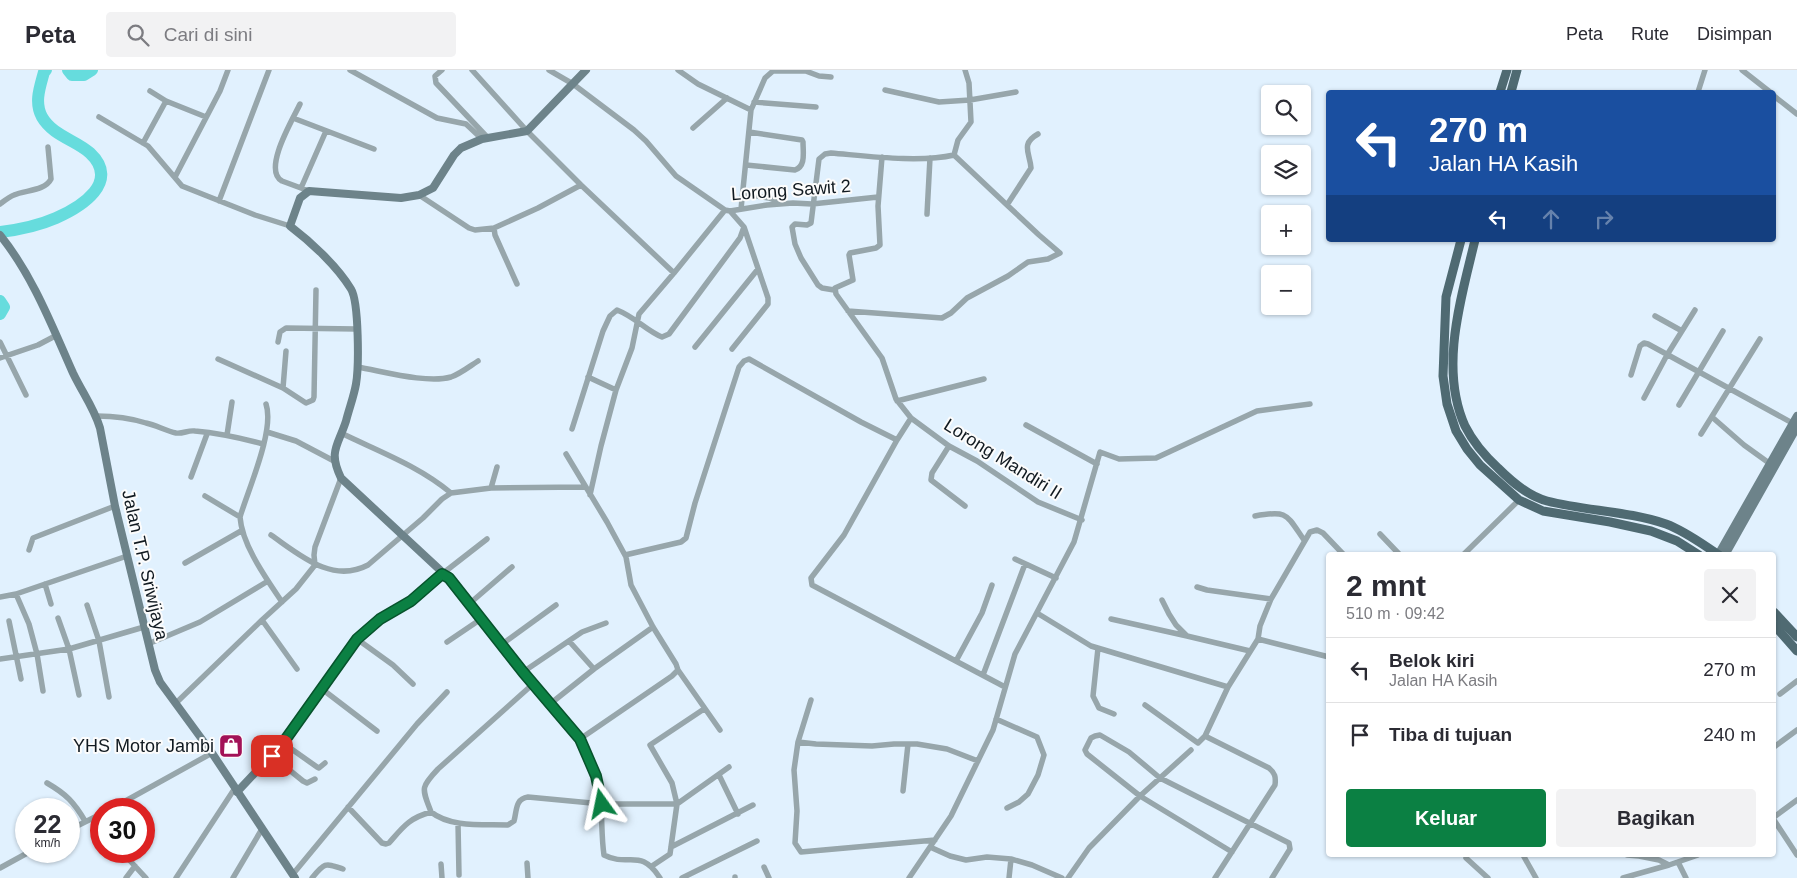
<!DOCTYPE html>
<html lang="id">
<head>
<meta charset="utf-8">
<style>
	body { margin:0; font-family:Arial,sans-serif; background:#f2f2f3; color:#2b2b33; height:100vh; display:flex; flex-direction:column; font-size:19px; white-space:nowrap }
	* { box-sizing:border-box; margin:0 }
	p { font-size:16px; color:#7c7c81 }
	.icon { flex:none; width:28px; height:28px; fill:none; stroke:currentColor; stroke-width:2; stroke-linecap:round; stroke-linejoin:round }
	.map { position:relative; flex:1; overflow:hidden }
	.side { position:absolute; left:1326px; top:482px; width:450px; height:305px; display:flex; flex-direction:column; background:#fff; border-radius:5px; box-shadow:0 1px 4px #0004 }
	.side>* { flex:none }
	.banner { position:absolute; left:1326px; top:20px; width:450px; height:152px; border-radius:5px; box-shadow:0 1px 4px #0004; background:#1a4fa0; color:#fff; overflow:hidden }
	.fabs { position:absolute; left:1261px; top:15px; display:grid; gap:10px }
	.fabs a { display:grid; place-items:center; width:50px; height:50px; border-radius:5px; background:#fff; box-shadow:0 1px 4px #0004; font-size:25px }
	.speed { position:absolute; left:15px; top:728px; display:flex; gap:10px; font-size:25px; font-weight:700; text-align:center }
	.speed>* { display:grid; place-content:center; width:65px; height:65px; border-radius:50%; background:#fff; box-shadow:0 1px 4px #0004; line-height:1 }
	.speed small { font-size:12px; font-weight:400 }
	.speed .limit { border:8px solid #d22; background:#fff; color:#111 }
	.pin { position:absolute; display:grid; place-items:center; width:42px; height:42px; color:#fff; margin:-21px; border-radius:10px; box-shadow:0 2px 8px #0006 }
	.me { position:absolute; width:55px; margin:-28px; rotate:348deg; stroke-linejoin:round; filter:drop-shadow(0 0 4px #0008) }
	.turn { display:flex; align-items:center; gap:18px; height:105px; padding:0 20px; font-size:22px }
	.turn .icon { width:65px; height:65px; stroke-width:2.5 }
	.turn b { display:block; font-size:35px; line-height:42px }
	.lanes { display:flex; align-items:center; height:48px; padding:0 20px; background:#0003; justify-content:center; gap:25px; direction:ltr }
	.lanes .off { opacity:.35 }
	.round { display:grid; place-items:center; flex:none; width:52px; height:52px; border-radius:5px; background:#f2f2f3 }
	.headline { display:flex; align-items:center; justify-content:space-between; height:85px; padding:0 20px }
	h1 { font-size:30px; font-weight:600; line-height:38px }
	.cta { display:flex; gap:10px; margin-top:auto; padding:10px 20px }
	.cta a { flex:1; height:58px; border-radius:5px; background:#0b8043; color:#fff; font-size:20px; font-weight:600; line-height:58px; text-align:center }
	.cta a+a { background:#f2f2f3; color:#2b2b33 }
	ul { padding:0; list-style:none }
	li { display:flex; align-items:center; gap:15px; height:65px; padding:0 20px; border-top:1px solid #e1e1e2 }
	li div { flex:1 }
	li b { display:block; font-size:19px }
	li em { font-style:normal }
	header { display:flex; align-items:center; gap:30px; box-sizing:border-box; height:70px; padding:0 25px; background:#fff; border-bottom:1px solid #e1e1e2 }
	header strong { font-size:24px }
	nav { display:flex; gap:28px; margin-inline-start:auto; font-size:18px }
	.search { width:350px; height:45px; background:#f2f2f3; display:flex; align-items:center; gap:12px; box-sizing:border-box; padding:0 18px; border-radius:5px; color:#7c7c81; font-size:19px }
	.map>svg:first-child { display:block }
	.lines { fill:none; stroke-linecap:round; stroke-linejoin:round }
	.river { stroke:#66dcdd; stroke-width:12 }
	.street { stroke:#97a6ab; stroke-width:5.5 }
	.secondary { stroke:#6d838a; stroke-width:8 }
	.primary { stroke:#4f6a72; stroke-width:9 }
	.route-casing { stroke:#07532c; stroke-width:12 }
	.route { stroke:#0b8043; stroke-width:9 }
	.labels { text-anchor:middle; stroke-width:4; stroke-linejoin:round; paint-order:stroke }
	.street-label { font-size:18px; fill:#111a21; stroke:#fcfcfc }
	.poi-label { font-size:18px; fill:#111a21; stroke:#fcfcfc; text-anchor:end }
</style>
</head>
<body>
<header>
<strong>Peta</strong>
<div class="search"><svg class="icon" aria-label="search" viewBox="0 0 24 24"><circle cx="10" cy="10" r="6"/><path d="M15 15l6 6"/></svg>Cari di sini</div>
<nav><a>Peta</a><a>Rute</a><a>Disimpan</a></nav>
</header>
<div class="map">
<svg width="1797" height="808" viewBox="0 0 1797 808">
	<rect width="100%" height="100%" fill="#e1f1fe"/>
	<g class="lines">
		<path class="river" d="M68 0 72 5H84L92 0
			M0 162C17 160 40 155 56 148 81 137 121 112 90 83 76 70 53 66 42 47 34 32 40 17 44 2L46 0
			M0 231 4 237 0 244"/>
		<path class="street" d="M350 0 437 48 466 54 482 69
			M442 0 435 6 436 13 488 68
			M472 0 527 61 581 115 674 203
			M549 0 573 14 634 60 646 71 676 106 725 140 730 141 767 135 793 133 812 134 878 127
			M678 0 698 14 751 40
			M803 0 819 6 831 7
			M1742 0 1770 22
			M885 20 939 32 970 30 1016 22
			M150 21 166 31 206 47
			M1698 22 1705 0
			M1774 26 1797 44
			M754 32 816 37
			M300 34C293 49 262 100 282 111L309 121
			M99 47 148 76 182 116 255 145 290 156
			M293 48 374 79
			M693 58 727 28
			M143 73 166 31
			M954 85 1007 135 1031 98C1030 83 1020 74 1038 64
			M882 87 878 136 880 175 876 178 850 183 849 185 853 210 835 218 836 224 882 288 896 329 911 348 949 376 977 391 1038 432 1082 450
			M746 95 795 100C806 96 803 83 803 72L802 70 749 62
			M175 107 220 21 228 0
			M301 118 326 61
			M743 124 769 128 782 133
			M419 125 469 158 475 160 494 158 495 165 517 214
			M219 131 269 0
			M0 134C4 131 9 127 14 125 25 120 45 121 51 109L48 77
			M741 139 751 40 765 8 773 1H805
			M927 144 930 88
			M494 158 538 138 581 115
			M834 220 822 218 818 215 801 188 795 174 792 157 795 154 807 155 811 153 819 89 825 84 831 83C867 86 919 93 954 85L958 70 971 52 969 13 965 0
			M848 241 942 248 951 243 967 228 1008 206 1028 192 1048 189 1060 183 1039 165 1007 135
			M1655 246 1682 261
			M0 272 26 325
			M278 272 280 262 286 258 356 259
			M695 277 758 199
			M732 279 768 234V228L744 157
			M0 288 38 275 57 265
			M218 289 283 318 306 333 313 330 314 327 316 220
			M357 297C382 301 427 314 451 307 460 304 470 296 478 291
			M1631 305 1640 276 1644 273 1648 274 1796 355
			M588 307 616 320
			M283 318 286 281
			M1644 328 1667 285 1695 240
			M897 331 984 309
			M266 334C275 360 248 420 240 447 242 475 266 508 282 532
			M1679 335 1723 261
			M97 346C113 346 130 348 146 353 156 355 166 361 176 363 183 364 188 360 195 361 218 363 241 368 263 374
			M1712 347 1744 375 1769 393
			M911 348 897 370 844 465 811 508 812 515 1005 617
			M1026 355 1097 394
			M572 359 603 261 610 246 617 240C635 247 647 261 662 267L669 264 740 168 744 157 730 141
			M267 362 296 371 334 391
			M341 363C378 381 419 396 451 423
			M1701 364 1760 269
			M227 365 232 332
			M949 376 932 403 931 410 965 436
			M566 384 607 452 626 487 631 515 653 557 676 594 678 600 672 606 580 669
			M191 407 207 364
			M491 418 585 417
			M590 425 601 376 616 320 632 278 639 244 674 203 725 140
			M205 426 240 447
			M1255 446C1288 440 1286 444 1304 470
			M1380 464 1400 485
			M271 465C300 485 332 514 368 495L423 448 442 429 451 423 491 418 497 397
			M487 469 442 504 449 508C476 542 502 576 530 610 554 640 584 668 596 706 604 732 600 759 604 785 629 798 640 777 660 808
			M29 480 33 468 115 436
			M625 485 681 472 686 468 695 433 739 297 744 291 749 289 861 352 897 370
			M1463 485 1519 430
			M1015 489 1056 508
			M185 493 241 461
			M45 514 51 534
			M1197 517 1207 520 1271 529
			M16 524 29 554 37 584 43 621
			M0 527 16 524 127 486
			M1162 530 1169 544 1176 555 1187 566 1250 581
			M469 534 512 497
			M87 535 99 571 109 627
			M1037 543 1091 576 1228 617
			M58 548 69 579 79 625
			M1111 549 1187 566
			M262 550 297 599
			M9 551 21 609
			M357 569 393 595 413 614
			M1258 569 1260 556 1271 529 1310 462 1317 460 1323 463 1344 485
			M569 571 594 599
			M447 572 481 549
			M148 574 200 552 268 511
			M501 575 556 535
			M1098 578 1093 626 1099 638 1114 644
			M0 589 69 579 144 557
			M956 591 982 543 992 515
			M678 600 720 660
			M523 602 582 562 606 553
			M983 605 1025 494
			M322 619 377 661
			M1780 624 1797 611
			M176 633 262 550 296 519 315 495 314 485 315 477 341 408
			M550 634 594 599 653 557
			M1145 635 1198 673 1205 666 1228 617 1258 569 1329 587
			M996 649 1037 667 1044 685 1038 705 1028 724 1019 732 1007 738
			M1205 666 1269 698C1275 703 1276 707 1275 715L1215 808
			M798 672 811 630
			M283 673 317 697 319 698 325 693
			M1774 677 1797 660
			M272 686 303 711 307 713 315 709
			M719 705 738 744
			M47 713C66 724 74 732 85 751
			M903 721 908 674
			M348 737 382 773 386 774 389 773C403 757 409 748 431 742 451 758 484 754 508 755L514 751C517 740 515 729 528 727L602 734H677L672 713 650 675 704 639
			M111 739 212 683
			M431 742C422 718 420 718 438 699L533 614
			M1774 747 1797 730
			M92 749 101 760
			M1774 750 1797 785
			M458 753 459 805
			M69 760 101 744
			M935 770 801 782 795 773 797 741 794 700 798 672 816 674 872 676 894 674H917L947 679 978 691
			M671 777 753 735
			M930 777 950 786 966 790 987 787 1011 789 1032 795 1062 808
			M121 781 146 808
			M1232 782 1140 726 1087 684 1085 680 1091 668 1095 666 1100 665 1129 682 1160 708 1289 773 1290 779 1272 808
			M1523 785 1536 808
			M1627 785 1639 786
			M1639 785V786L1659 790 1669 795
			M1466 788 1488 808
			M1678 792 1686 808
			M527 793 528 808
			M441 794 442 808
			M652 796 670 784 677 734 729 697
			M764 797 769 808
			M0 798 31 781
			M293 804 417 654 447 622
			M735 807V808
			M126 808 135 796
			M176 808 235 718
			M233 808 262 759
			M312 808C325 792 325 793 343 799
			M682 808 757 771
			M909 808 951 746 993 660 1015 584 1074 472 1100 382 1119 389 1156 388 1257 341 1310 334
			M1009 808 1011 789
			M1068 808 1089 778 1140 726 1191 680
			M1623 808 1669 795 1698 785"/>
		<path class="secondary" d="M0 165C33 206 52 256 73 303 82 322 94 338 100 358L115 436 155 600 160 612 212 683 295 808
			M1718 485 1797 346
			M1725 485 1797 357
			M237 722 283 673 357 569 380 549 411 531 442 504 440 500 341 408C328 381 338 376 346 351 349 339 354 326 356 314 359 297 359 232 351 219 337 196 311 172 290 156L300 128 309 121 401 128 419 125 433 118 454 85 461 78 482 69 527 61 586 0"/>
		<path class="primary" d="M1500 22 1507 0
			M1511 22 1517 0
			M1461 170 1446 227 1443 306 1447 334 1456 361 1467 379 1480 395 1519 430 1543 441 1610 452 1651 461 1677 471 1699 485
			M1475 170C1461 229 1439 298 1465 356 1473 372 1485 386 1498 398 1512 412 1528 426 1547 431 1587 441 1628 441 1666 454 1685 461 1702 474 1719 485
			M1774 542 1797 567
			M1774 555 1797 581"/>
	</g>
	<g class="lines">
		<defs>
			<path id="route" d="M272 686 283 673 357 569 380 549 411 531 442 504 449 508 523 602 580 669 596 706 602 734"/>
		</defs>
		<use href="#route" class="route-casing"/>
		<use href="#route" class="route"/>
	</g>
	<defs>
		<symbol id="shop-square" viewBox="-11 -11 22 22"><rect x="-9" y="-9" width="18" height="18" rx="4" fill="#a21257" stroke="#fcfcfc"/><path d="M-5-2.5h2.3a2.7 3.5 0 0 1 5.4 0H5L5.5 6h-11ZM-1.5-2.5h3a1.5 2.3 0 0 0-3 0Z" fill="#fff"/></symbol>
	</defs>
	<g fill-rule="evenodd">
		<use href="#shop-square" x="217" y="662" width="28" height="28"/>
	</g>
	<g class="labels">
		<g class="street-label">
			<text transform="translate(791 120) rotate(-4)" y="6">Lorong Sawit 2</text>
			<text transform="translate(1003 389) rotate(32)" y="6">Lorong Mandiri II</text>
			<text transform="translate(145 495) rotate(77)" y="6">Jalan T.P. Sriwijaya</text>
		</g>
		<g class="poi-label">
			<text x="214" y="682">YHS Motor Jambi</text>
		</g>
	</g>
</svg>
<div class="fabs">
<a><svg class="icon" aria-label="search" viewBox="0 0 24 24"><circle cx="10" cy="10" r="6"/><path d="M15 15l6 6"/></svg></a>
<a><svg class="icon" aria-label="layers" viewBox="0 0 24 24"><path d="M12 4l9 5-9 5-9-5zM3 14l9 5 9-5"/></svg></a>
<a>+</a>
<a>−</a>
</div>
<div class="speed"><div>22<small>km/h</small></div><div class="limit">30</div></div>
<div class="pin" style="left:272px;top:686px;background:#d93025"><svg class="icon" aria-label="arrive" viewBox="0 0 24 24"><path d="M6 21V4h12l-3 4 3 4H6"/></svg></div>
<svg class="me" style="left:602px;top:734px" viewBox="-20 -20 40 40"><path d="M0-17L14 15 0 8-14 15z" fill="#0b8043" stroke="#fff" stroke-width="4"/></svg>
<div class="banner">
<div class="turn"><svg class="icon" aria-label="left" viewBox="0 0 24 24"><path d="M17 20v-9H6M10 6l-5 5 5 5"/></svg><div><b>270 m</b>Jalan HA Kasih</div></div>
<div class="lanes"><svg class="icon" aria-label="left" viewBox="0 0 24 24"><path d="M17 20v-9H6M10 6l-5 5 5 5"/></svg><svg class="icon off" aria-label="ahead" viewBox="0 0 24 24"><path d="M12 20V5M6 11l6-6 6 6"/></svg><svg class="icon off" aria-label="right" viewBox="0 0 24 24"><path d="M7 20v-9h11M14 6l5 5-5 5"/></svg></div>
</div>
<section class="side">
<div class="headline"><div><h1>2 mnt</h1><p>510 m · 09:42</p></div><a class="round"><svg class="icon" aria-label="close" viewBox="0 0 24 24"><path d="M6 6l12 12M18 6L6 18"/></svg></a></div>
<ul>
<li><svg class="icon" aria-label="left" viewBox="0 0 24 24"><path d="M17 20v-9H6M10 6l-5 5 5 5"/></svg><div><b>Belok kiri</b><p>Jalan HA Kasih</p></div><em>270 m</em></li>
<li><svg class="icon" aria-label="arrive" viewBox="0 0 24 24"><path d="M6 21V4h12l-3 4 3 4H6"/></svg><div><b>Tiba di tujuan</b></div><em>240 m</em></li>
</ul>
<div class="cta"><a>Keluar</a><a>Bagikan</a></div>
</section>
</div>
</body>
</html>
